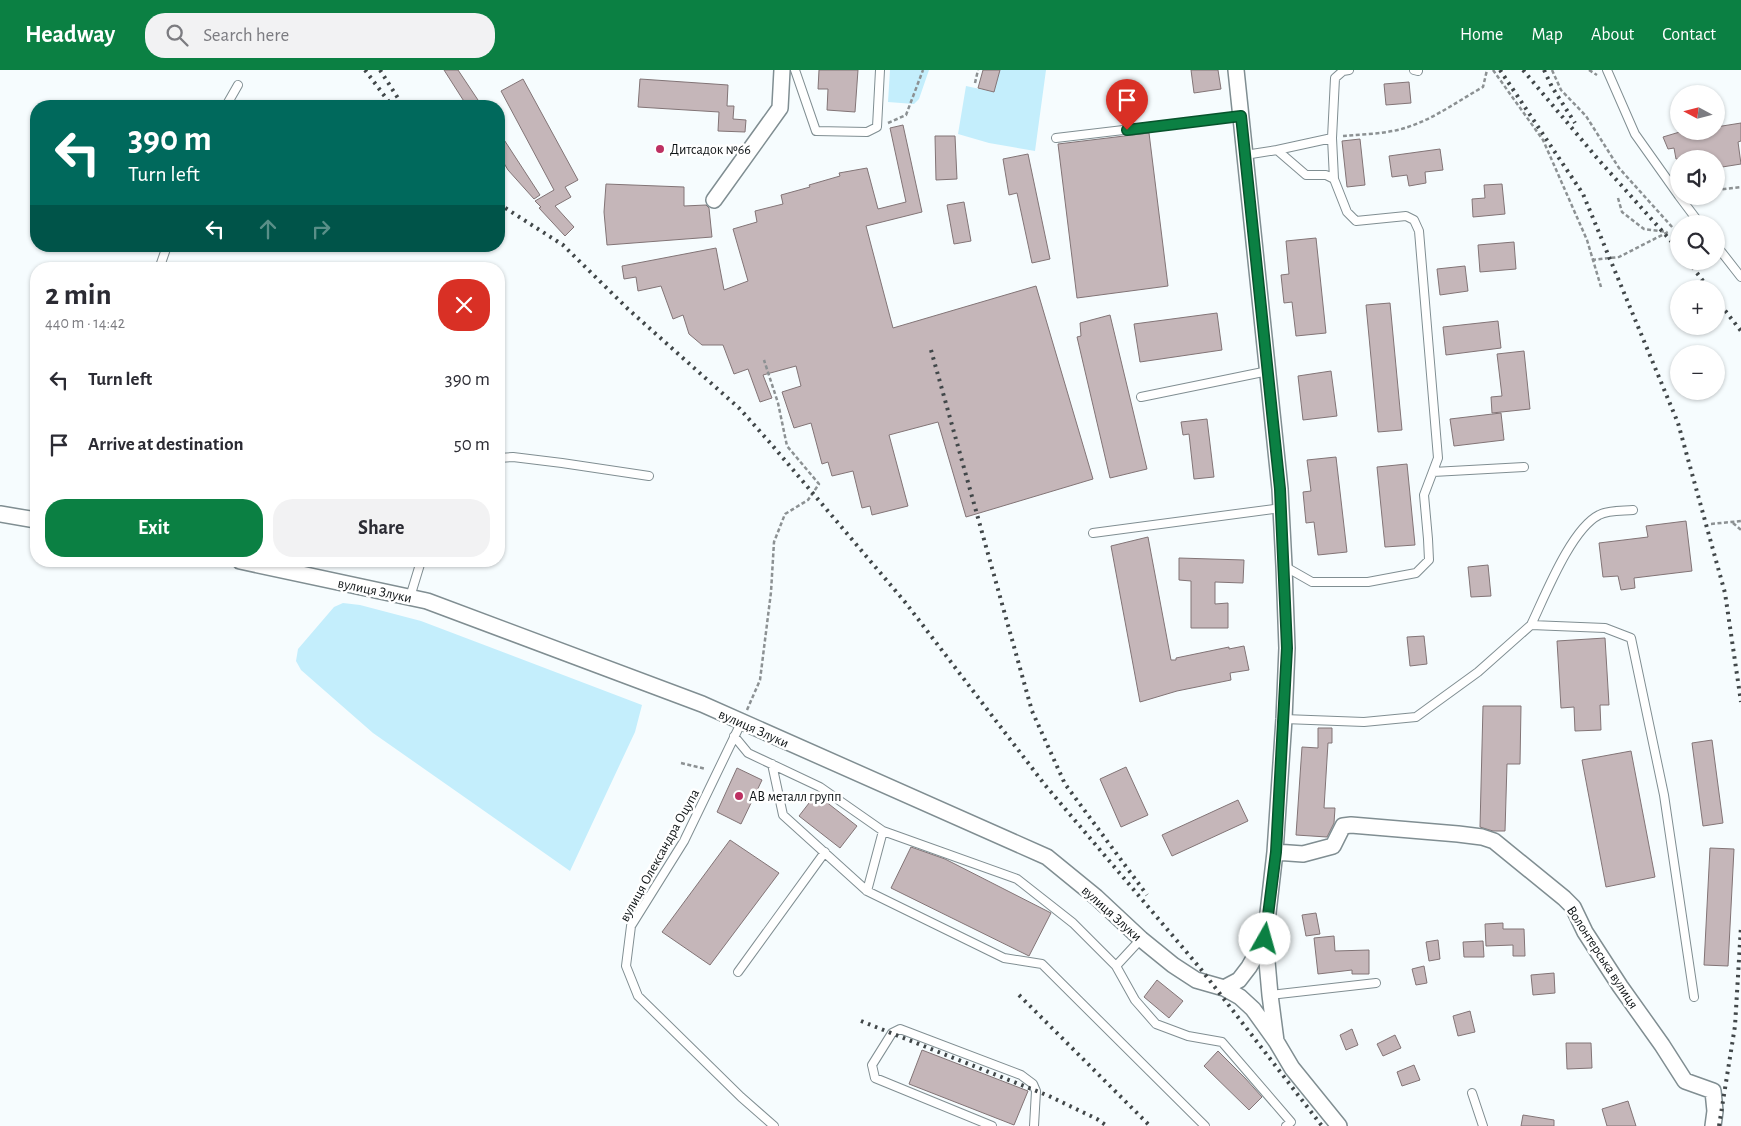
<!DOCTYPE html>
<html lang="en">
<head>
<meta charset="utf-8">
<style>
	body { margin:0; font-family:"Alegreya Sans",sans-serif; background:#f2f2f3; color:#2b2b33; height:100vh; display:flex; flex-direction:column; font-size:19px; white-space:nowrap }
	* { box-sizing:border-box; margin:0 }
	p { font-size:16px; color:#7c7c81 }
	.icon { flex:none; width:28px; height:28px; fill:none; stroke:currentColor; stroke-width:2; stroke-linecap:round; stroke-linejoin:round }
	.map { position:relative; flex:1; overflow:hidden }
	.panel { position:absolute; left:30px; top:192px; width:475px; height:305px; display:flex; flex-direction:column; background:#fff; border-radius:20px; box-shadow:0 1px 4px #0004 }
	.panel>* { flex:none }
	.top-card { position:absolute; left:30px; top:30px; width:475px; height:152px; border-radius:20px; box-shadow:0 1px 4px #0004; background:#00695c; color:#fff; overflow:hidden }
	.needle { width:32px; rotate:277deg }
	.buttons { position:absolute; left:1670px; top:15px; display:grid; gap:10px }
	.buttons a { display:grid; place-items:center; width:55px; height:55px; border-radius:50%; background:#fff; box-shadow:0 1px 4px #0004; font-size:25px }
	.pin { position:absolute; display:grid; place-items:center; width:42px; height:42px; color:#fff; margin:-51px -21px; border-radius:50% 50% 50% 0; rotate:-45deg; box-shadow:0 0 5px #0007 }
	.pin .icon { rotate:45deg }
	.me { position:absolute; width:55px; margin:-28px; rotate:7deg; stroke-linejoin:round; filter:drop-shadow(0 0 4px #0008) }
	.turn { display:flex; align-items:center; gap:18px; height:105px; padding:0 15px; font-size:22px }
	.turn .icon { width:65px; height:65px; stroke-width:2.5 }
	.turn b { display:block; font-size:35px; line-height:42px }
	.lanes { display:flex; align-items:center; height:48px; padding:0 15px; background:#0003; justify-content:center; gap:25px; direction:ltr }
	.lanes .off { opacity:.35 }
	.round { display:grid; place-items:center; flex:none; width:52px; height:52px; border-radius:20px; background:#f2f2f3 }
	.overview { display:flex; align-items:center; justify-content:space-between; height:85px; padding:0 15px }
	h1 { font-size:30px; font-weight:600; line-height:38px }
	.button { display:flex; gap:10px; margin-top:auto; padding:10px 15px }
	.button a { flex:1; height:58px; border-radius:20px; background:#0b8043; color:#fff; font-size:20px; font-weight:600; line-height:58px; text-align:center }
	.button a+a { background:#f2f2f3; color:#2b2b33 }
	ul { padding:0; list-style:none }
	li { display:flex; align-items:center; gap:15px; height:65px; padding:0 15px }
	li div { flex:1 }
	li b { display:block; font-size:19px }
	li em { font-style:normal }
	header { display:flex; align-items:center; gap:30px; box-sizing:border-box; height:70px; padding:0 25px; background:#0b8043; color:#fff }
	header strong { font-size:24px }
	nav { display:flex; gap:28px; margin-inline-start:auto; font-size:18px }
	.search { width:350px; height:45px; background:#f2f2f3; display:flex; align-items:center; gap:12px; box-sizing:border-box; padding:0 18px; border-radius:20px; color:#7c7c81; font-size:19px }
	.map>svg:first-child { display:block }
	.green { fill:#c4eefc }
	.building { fill:#c5b6b9; stroke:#827476 }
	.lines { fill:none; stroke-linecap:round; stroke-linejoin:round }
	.service-casing { stroke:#808e92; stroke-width:10 }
	.minor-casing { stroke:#808e92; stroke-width:18 }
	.path { stroke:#8c9193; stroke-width:2.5; stroke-dasharray:4 2.5; stroke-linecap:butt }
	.service { stroke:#fff; stroke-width:8 }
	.minor { stroke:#fff; stroke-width:15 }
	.rail { stroke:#414749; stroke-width:4; stroke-dasharray:2.5 5; stroke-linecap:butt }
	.route-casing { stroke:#07532c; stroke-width:12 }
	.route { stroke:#0b8043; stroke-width:9 }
	.poi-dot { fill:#bd3062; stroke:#fff; stroke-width:2 }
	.labels { text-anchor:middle; stroke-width:5; stroke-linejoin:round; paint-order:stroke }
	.poi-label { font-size:14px; fill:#0e1315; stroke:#fff; text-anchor:start }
	.street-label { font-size:14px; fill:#0e1315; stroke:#fff }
</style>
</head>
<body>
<header>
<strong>Headway</strong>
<div class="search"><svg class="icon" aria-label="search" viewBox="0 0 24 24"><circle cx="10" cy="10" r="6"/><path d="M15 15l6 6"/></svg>Search here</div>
<nav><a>Home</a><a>Map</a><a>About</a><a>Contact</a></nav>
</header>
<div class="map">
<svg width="1741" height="1056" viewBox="0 0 1741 1056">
	<rect width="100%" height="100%" fill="#f6fcfe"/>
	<path class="green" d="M890 0H929L919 29 914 34 888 32Z
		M1000 0H1046L1035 81 989 73 958 64 966 16 994 22Z
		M343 533 360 535 421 551 642 635 635 662 570 801 373 663 301 600 296 591 298 579 334 537Z"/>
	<path class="building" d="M444 0H458L482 36H467Z
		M819 0H858L855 42 827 40 828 19H818Z
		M983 0H1000L994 22 978 18Z
		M1191 0H1218L1221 19 1194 23Z
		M523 9 578 110 565 117 571 127 555 136 574 157 565 166 539 138 541 137 535 131 554 120 501 21Z
		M640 9 728 15 727 36H734L733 49 746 50 745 62 718 61 719 42 638 37Z
		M1409 12 1411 33 1386 35 1384 14Z
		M1741 53V71L1738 72 1741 94 1716 98V89H1676L1674 78 1668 79 1663 67 1683 61H1716V57Z
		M903 55 922 142 866 156 893 258 1036 216 1093 409 966 447 938 352 889 365 908 436 872 445 870 436 862 438 853 401 832 406 828 392 822 394 811 353 794 358 782 322 801 316 796 296 763 305 772 328 760 332 748 299 734 304 723 275H702L689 264 683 245 673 249 661 216 638 221 636 207 624 209 622 196 716 178 724 220 748 211 733 159 757 152 755 141 783 134 781 125 810 117 809 115 840 106 839 103 867 98 878 139 906 132 890 58Z
		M499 62 540 125 534 129 508 100 499 85Z
		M1149 63 1168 216 1077 228 1058 74Z
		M935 66H955L957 109 936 110Z
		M1360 69 1365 115 1347 117 1342 71Z
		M1440 79 1443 100 1425 102 1426 113 1409 116 1407 105 1392 107 1389 86Z
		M1028 84 1050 189 1032 193 1017 123 1009 125 1003 89Z
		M606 114 684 117V136L706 135 709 138 712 167 607 175 604 142Z
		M1502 114 1505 144 1473 147 1472 129 1485 128 1484 115Z
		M964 132 971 171 954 174 947 135Z
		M1316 168 1326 263 1296 266 1292 232 1284 233 1281 205 1289 204 1286 171Z
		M1514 172 1516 199 1480 202 1478 175Z
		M1465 196 1468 221 1440 225 1437 199Z
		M1390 233 1402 360 1378 362 1366 235Z
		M1217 243 1222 280 1140 292 1134 254Z
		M1110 245 1147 399 1110 408 1077 267 1081 266 1080 253Z
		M1498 251 1501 278 1446 285 1443 257Z
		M1524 281 1530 339 1492 343 1491 327 1502 326 1497 284Z
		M1331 301 1337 346 1303 350 1298 306Z
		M1501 343 1504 370 1454 376 1450 349Z
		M1207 349 1214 407 1194 409 1189 364 1183 365 1181 352Z
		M1336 387 1347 482 1318 485 1314 452 1306 453 1303 422 1311 421 1307 390Z
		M1407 394 1415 475 1385 477 1377 397Z
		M1686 451 1692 501 1634 508 1635 518 1621 520 1618 506 1603 507 1599 473 1648 467 1646 456Z
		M1148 467 1171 590H1176V588L1229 577V579L1244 576 1249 600 1230 603 1231 610 1177 621 1140 632 1111 476Z
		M1179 488 1244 490 1243 513 1215 512V534L1228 533V558H1191V511L1179 510Z
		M1488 495 1491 526 1471 527 1468 497Z
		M1424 566 1427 594 1410 596 1407 567Z
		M1605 568 1609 635H1600L1601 660 1575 661 1574 637 1561 638 1557 571Z
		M1483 636H1521L1520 694H1507L1505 761H1493L1480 757Z
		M1318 658H1332V673H1328L1324 738H1335L1334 753 1327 767 1296 765 1302 677 1318 678Z
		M1712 670 1723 753 1703 756 1692 673Z
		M1631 681 1655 807 1606 817 1582 690Z
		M1126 697 1148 745 1121 757 1100 709Z
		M737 698 762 710 741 754 717 742Z
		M816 724 857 756 840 778 799 746Z
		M1238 730 1248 751 1172 786 1162 765Z
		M730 770 779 803 710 895 662 862Z
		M911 777 945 789 1051 843 1029 886 891 818Z
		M1710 778 1734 779 1728 896 1704 895Z
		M1316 843 1320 864 1306 866 1302 845Z
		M1503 853V859H1524L1525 886H1513V875L1486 876 1485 854Z
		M1334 866 1335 881 1369 880V904H1352V900L1318 904 1314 868Z
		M1438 870 1440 889 1429 891 1426 872Z
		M1483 871 1484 887H1464L1463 872Z
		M1424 896 1427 913 1416 915 1412 899Z
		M1554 903 1555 923 1533 925 1531 905Z
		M1157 910 1183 931 1169 948 1144 927Z
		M1470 941 1475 962 1458 966 1453 946Z
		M1352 959 1358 975 1346 980 1340 965Z
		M1395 965 1401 978 1383 986 1377 974Z
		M1566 973H1591L1592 998 1567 999Z
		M922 980 1028 1021 1014 1055 909 1014Z
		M1218 981 1245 1008 1262 1027 1249 1040 1204 996Z
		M1414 995 1420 1010 1402 1016 1397 1002Z
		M1628 1031 1636 1056H1607L1602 1039Z
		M1523 1045 1554 1050V1056H1521Z"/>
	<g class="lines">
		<defs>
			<path id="service" d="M795 0 816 61 867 62 877 57 880 0
				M1414 0 1418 1
				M1607 0 1635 64 1679 126
				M226 36 238 15
				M1056 68 1241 46
				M1277 80 1332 68
				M1245 85 1277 80 1306 105H1326L1334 109 1347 142 1356 151 1406 146 1414 150 1419 161 1438 388 1424 425 1428 469 1429 490 1416 503 1368 512H1312L1284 496
				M1334 109 1332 68 1335 8 1343 1 1349 0
				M1679 126 1700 154
				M1716 175 1741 207
				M159 199 167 176
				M1141 327 1268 301
				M499 388 513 387 562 393 649 406
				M1433 402 1524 397
				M1093 463 1281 438
				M410 527 421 491
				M1531 555C1545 526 1571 459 1599 445 1608 440 1623 441 1633 440
				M1284 649 1364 652 1416 647 1478 602 1531 555 1605 558 1631 568 1664 725 1694 927
				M741 653 684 771 631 856 626 896 638 926 741 1027 774 1056
				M734 666 748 683 820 717 883 761 1017 809 1073 853 1116 896 1135 930 1156 954 1188 966 1222 972 1291 1052 1286 1056
				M772 694 783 745 867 821 1004 888 1042 894 1205 1056
				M867 821 883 761
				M1116 896 1141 869
				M738 902 825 782
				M1270 925 1376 913
				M1472 1023 1483 1056
				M992 1056 875 1008 872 995 892 963 900 959 1021 1005 1033 1014 1036 1021 1034 1056"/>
			<path id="minor" d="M1236 0 1280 419 1284 496 1287 578 1284 649 1275 782 1265 869 1270 925 1276 971
				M714 130 780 38 782 0
				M0 444 36 450
				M240 491 427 531 702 634 1047 787 1096 827 1141 869 1173 895 1196 910 1224 918 1239 910 1249 897 1265 869
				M1275 782 1303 784 1333 776 1343 756 1351 755 1458 764 1482 767 1494 771 1564 828 1573 837 1585 862 1620 916 1662 975 1685 1011 1713 1021 1715 1041 1713 1056
				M1224 918 1240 927 1253 939 1276 971 1292 998 1339 1056"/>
		</defs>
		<use href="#service" class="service-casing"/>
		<use href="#minor" class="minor-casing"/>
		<path class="path" d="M1493 0 1543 70 1587 170 1601 217
			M1552 0 1561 20 1586 46 1619 98 1673 158
			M1589 0 1597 5
			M975 13 978 0
			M888 53 906 45 923 0
			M1343 66C1364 64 1388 64 1408 57 1435 48 1458 31 1483 17L1487 0
			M1716 120 1741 117
			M1618 128 1622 142 1644 159 1667 162
			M1592 190 1619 187 1668 162
			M1733 453 1741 460
			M1711 454 1741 451
			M747 640 760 610 771 522 774 472 785 444 808 430 819 414 787 376 778 333 764 290
			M681 693 706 699"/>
		<use href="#service" class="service"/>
		<use href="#minor" class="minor"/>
		<path class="rail" d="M365 0 392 36
			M380 0 403 36
			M1500 0 1583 124 1678 353 1725 523 1741 632
			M1523 0 1597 88 1679 180
			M1544 0 1552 17 1575 53
			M499 134 563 175 628 239 740 339 772 375 905 532 1045 715 1200 898 1322 1056
			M1688 191 1709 219
			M1716 229 1741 261
			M931 280 1032 641 1065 714 1147 825
			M1019 925 1150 1056
			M861 951 1049 1026 1097 1049 1107 1056
			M1719 1056 1735 956 1741 856"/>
	</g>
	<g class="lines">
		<defs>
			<path id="route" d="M1127 60 1241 46 1280 419 1287 578 1276 782 1265 869"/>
		</defs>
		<use href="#route" class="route-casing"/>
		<use href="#route" class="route"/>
	</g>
	<g class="poi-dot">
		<circle cx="660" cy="79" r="5"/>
		<circle cx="739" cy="726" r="5"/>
	</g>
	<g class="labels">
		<g class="poi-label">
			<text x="670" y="84">Дитсадок №66</text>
			<text x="749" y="731">АВ металл групп</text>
		</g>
		<g class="street-label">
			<text transform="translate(375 520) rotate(12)" y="5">вулиця Злуки</text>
			<text transform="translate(754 658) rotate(24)" y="5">вулиця Злуки</text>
			<text transform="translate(659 785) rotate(-61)" y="5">вулиця Олександра Оцупа</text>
			<text transform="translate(1112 843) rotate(42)" y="5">вулиця Злуки</text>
			<text transform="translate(1603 887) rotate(57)" y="5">Волонтерська вулиця</text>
		</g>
	</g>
</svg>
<div class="buttons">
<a><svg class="needle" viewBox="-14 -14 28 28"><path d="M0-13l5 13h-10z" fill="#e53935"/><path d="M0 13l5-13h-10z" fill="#7c7c81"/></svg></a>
<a><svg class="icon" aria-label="sound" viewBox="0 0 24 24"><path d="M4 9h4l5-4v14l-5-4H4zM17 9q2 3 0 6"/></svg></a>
<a><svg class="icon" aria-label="search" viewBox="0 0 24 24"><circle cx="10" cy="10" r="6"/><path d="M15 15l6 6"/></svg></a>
<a>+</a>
<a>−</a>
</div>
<div class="pin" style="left:1127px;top:60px;background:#d93025"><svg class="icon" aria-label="arrive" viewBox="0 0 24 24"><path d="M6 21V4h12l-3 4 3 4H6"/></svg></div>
<svg class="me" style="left:1265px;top:869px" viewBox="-20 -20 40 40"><circle r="19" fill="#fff"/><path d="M0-13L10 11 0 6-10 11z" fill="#0b8043"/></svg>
<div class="top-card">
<div class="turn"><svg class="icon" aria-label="left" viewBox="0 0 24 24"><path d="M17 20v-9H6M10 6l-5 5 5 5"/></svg><div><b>390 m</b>Turn left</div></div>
<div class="lanes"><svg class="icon" aria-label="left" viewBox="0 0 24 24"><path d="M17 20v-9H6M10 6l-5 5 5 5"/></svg><svg class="icon off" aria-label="ahead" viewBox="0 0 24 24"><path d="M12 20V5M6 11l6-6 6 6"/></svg><svg class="icon off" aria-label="right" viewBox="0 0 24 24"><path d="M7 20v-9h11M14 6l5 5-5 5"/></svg></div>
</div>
<section class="panel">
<div class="overview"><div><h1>2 min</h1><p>440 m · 14:42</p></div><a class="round" style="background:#d93025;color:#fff"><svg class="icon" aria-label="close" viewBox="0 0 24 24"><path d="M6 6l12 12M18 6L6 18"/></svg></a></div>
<ul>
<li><svg class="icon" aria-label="left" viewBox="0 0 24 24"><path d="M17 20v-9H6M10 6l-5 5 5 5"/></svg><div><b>Turn left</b></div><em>390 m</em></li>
<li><svg class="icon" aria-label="arrive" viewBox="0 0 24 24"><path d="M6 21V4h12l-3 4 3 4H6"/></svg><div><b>Arrive at destination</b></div><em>50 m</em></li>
</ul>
<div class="button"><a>Exit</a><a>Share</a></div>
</section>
</div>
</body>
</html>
